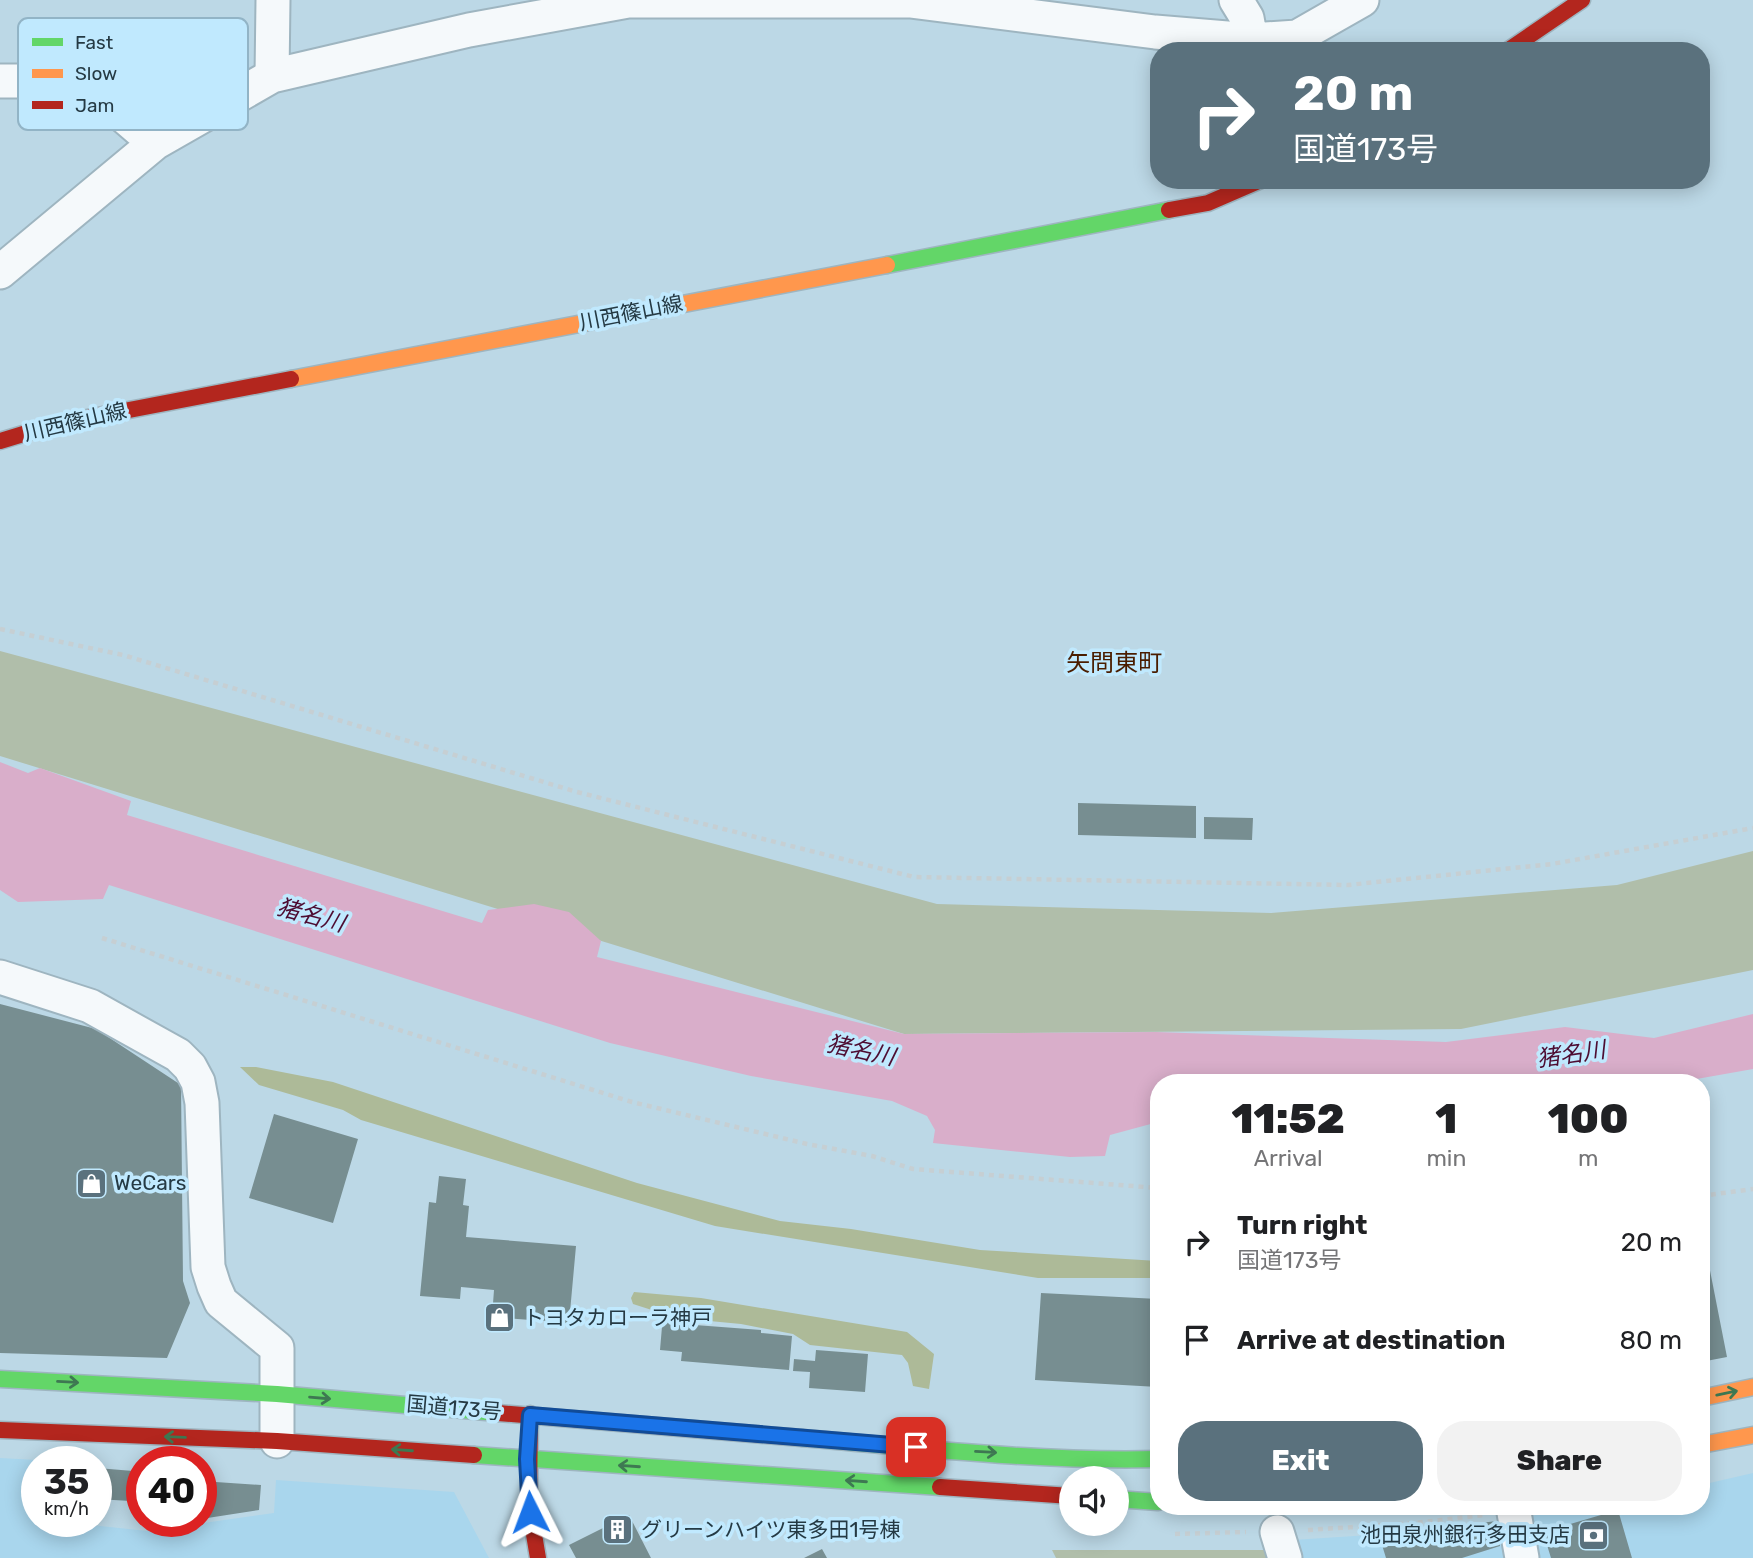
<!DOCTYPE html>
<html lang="en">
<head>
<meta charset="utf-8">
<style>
	body { margin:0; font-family:Rubik,"Noto Sans JP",sans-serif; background:#f2f2f2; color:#202124; height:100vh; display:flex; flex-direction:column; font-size:26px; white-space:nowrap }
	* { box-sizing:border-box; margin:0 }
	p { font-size:23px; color:#757577 }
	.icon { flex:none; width:38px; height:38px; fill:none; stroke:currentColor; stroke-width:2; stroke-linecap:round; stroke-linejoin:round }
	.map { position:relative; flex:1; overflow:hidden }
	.sheet { position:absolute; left:1150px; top:1074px; width:560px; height:441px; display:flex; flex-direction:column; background:#fff; border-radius:28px; box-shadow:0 4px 18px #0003 }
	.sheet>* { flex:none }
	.top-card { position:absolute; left:1150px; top:42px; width:560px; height:147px; border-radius:28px; box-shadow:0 4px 18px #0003; background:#5a717d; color:#fff; overflow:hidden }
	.buttons { position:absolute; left:1059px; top:1466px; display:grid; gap:14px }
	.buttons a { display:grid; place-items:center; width:70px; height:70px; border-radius:50%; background:#fff; box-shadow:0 4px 18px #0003; font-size:35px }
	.speed { position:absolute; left:21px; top:1446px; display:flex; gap:14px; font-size:35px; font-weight:700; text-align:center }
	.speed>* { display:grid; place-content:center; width:91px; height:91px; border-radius:50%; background:#fff; box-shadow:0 4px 18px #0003; line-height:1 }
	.speed small { font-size:18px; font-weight:400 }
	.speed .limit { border:10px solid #d22; background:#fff; color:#111 }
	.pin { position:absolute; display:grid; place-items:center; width:60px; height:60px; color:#fff; margin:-30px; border-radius:14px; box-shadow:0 4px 10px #0006 }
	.me { position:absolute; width:77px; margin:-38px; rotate:357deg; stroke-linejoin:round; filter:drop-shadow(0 0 5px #0008) }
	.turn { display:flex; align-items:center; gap:24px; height:147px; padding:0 28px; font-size:32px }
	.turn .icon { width:91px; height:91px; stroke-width:2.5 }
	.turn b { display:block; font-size:49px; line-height:60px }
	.eta { display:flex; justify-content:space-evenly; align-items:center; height:119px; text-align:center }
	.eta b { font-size:42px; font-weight:800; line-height:49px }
	.button { display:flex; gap:14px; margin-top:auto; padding:14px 28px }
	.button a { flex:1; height:80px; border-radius:28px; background:#5a717d; color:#fff; font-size:28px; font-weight:800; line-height:80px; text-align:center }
	.button a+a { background:#f2f2f2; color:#202124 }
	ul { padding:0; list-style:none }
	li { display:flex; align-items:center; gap:21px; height:98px; padding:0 28px }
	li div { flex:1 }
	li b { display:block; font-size:26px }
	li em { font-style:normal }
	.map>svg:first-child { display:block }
	.built { fill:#a9d6ed }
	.green { fill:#b0beaa }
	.forest { fill:#adba98 }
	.water { fill:#d9aeca }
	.building { fill:#778e91 }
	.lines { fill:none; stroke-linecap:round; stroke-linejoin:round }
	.street-casing { stroke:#9eb5c0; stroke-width:37 }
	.fast-casing { stroke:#9eb5c0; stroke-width:19 }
	.slow-casing { stroke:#9eb5c0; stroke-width:19 }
	.jam-casing { stroke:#9eb5c0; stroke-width:19 }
	.path { stroke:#c6cfd3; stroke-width:4.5; stroke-dasharray:5 5; stroke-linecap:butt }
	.street { stroke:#f5f9fb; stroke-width:33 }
	.fast { stroke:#63d668; stroke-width:16 }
	.slow { stroke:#ff974d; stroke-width:16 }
	.jam { stroke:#b3261e; stroke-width:16 }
	.oneway { stroke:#3e7852 }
	.route-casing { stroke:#114b97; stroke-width:18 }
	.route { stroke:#1a73e8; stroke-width:12 }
	.labels { text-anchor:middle; stroke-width:7; stroke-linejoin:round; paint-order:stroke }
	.street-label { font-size:21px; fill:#253a44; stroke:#c0e9fe }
	.poi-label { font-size:21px; fill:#253a44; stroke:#c0e9fe; text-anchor:start }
	.water-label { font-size:23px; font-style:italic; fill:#4d0d32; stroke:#c0e9fe }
	.quarter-label { font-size:24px; fill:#4a1d00; stroke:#c0e9fe }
	.key { fill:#c0e9fe; stroke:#92b4c6; stroke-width:2 }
	.key-label { font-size:19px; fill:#253a44 }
</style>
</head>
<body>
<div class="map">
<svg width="1753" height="1558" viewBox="0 0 1753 1558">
	<rect width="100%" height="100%" fill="#bcd8e6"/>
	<path class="built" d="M0 1458 55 1461H37V1521H90L91 1525 147 1531 274 1513 276 1480 454 1492 489 1558H0Z
		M1753 1473V1558H1268L1264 1542 1385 1534 1497 1521 1591 1507H1701V1485Z"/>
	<path class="green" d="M0 651 937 904 1271 913 1617 885 1753 851V970L1461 1029 904 1034 0 756Z
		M1052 1550H1266L1268 1558H1056Z"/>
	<path class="forest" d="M240 1067H256L333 1082 637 1183 780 1221 851 1229 980 1250 1158 1261V1278H1038L715 1226 361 1120 343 1110 259 1085Z
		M634 1292 701 1298 907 1332 934 1354 929 1389 913 1386 908 1363 902 1355 810 1345 793 1334 741 1324 699 1320 697 1315 658 1312 633 1304 631 1298Z"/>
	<path class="water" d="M0 762 28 773 40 768 131 801 127 815 482 923 488 910 534 904 569 912 601 941 597 957 904 1034 1156 1032 1446 1042 1565 1027 1654 1038 1753 1014V1069L1674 1083H1158V1122L1110 1135 1105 1156 1070 1157 933 1143 935 1130 927 1116 892 1101 751 1076 610 1043 109 885 103 899 18 902 0 890Z"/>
	<path class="building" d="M1078 803 1196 806V838L1078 835Z
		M1204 817 1253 818 1252 840 1204 839Z
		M0 1004 96 1029 181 1085 183 1281 190 1303 167 1358 0 1353Z
		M274 1114 358 1139 333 1223 249 1198Z
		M439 1176 466 1179 463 1205 469 1206 466 1237 576 1246 569 1323 492 1317 494 1290 461 1287 460 1299 420 1296 429 1202 436 1203Z
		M1705 1245 1727 1357 1701 1362V1246Z
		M1041 1293 1158 1299V1387L1035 1380Z
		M663 1315 696 1317 695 1325 761 1330V1333L792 1336 789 1370 681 1361 682 1352 660 1350Z
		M816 1350 868 1354 865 1392 809 1388 810 1372 793 1371 794 1359 815 1361Z
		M97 1468 133 1471 131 1501 96 1499Z
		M201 1481 261 1485 259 1510 201 1519Z
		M1618 1510 1632 1558H1551L1543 1532Z
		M629 1515 651 1558H576L569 1545Z
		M1497 1521 1500 1546 1462 1558H1386L1379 1535Z
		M822 1549 827 1558H804Z"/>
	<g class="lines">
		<defs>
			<path id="street" d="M1236 0 1247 18 1251 40
				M272 76 273 0
				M0 81H50L119 112 155 143
				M0 272 155 143 272 76 469 30 628 1H910L1155 32 1251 40 1297 37 1362 0
				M0 977 90 1006 178 1055 190 1067 198 1082 202 1103 208 1267 214 1286 221 1302 277 1348V1441
				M1513 1507 1522 1558
				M1277 1532 1285 1558"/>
			<path id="fast" d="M887 265 1169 210
				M0 1379 277 1394 498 1413
				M802 1438C919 1448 1041 1462 1158 1459
				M474 1455 940 1487
				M1116 1499 1158 1502"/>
			<path id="slow" d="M291 379 887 265
				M1701 1398 1753 1387
				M1701 1445 1753 1435"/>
			<path id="jam" d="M1507 51 1582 0
				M1169 210 1208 203 1261 180
				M0 441 56 424 291 379
				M498 1413 802 1438
				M530 1414 529 1505 538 1558
				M0 1430 277 1441 474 1455
				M940 1487 1071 1496"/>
		</defs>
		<use href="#street" class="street-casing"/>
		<use href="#fast" class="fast-casing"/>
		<use href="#slow" class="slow-casing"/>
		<use href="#jam" class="jam-casing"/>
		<path class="path" d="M0 629 123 655 577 792 914 877 1348 885 1552 864 1753 828
			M102 938 632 1102 807 1144 872 1156 913 1169 1158 1188
			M1701 1196 1753 1189
			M1308 1530 1415 1523 1484 1515
			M1080 1531 1103 1532
			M1175 1534 1246 1532"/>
		<use href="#street" class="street"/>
		<use href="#fast" class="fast"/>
		<use href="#slow" class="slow"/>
		<use href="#jam" class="jam"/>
	</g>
	<defs><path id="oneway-shaft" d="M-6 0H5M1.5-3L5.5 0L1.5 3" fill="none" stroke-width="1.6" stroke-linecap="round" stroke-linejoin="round" transform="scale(1.75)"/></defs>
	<g class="oneway">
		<use href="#oneway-shaft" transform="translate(68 1382) rotate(3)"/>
		<use href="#oneway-shaft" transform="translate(1727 1393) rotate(-12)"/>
		<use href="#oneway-shaft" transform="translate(320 1398) rotate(5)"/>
		<use href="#oneway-shaft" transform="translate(175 1437) rotate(-178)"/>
		<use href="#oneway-shaft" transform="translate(402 1450) rotate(-176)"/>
		<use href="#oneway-shaft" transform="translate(986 1452) rotate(3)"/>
		<use href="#oneway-shaft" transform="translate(629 1466) rotate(-176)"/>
		<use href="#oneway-shaft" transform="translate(856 1481) rotate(-176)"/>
	</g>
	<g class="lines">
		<defs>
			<path id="route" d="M530 1512 527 1459 530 1415 916 1447"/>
		</defs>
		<use href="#route" class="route-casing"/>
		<use href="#route" class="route"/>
	</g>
	<defs>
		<symbol id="shop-square" viewBox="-11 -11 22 22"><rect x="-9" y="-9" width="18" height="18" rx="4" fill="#5a717d" stroke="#c0e9fe"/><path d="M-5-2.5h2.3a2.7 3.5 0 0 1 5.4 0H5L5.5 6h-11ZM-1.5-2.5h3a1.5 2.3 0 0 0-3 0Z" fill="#fff"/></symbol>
		<symbol id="building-square" viewBox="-11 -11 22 22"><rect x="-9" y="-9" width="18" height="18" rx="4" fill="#5a717d" stroke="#c0e9fe"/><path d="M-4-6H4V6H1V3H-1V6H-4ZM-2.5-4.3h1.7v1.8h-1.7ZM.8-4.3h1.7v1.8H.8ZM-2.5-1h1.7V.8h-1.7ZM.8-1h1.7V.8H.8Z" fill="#fff"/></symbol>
		<symbol id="bank-square" viewBox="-11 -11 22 22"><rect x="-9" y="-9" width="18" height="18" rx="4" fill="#5a717d" stroke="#c0e9fe"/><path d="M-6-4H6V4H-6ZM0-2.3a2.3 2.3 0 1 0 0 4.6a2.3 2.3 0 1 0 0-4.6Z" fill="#fff"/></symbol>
	</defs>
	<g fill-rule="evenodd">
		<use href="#shop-square" x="74" y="1166" width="35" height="35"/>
		<use href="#shop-square" x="482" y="1300" width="35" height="35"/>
		<use href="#building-square" x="600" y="1512" width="35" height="35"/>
		<use href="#bank-square" x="1576" y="1518" width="35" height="35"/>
	</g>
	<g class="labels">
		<g class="street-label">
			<text transform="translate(631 313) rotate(-11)" y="7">川西篠山線</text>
			<text transform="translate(75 422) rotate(-13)" y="7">川西篠山線</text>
			<text transform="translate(454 1408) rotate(5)" y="7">国道173号</text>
		</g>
		<g class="poi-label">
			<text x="114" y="1190">WeCars</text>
			<text x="523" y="1325">トヨタカローラ神戸</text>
			<text x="641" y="1537">グリーンハイツ東多田1号棟</text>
			<text x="1570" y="1542" text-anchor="end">池田泉州銀行多田支店</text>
		</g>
		<g class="water-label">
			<text transform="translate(311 915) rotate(15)" y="8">猪名川</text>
			<text transform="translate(861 1050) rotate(12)" y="8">猪名川</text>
			<text transform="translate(1571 1054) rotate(-8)" y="8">猪名川</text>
		</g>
		<g class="quarter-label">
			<text x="1114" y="671">矢問東町</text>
		</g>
	</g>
	<rect x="18" y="18" width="230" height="112" rx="10" class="key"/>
	<rect x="32" y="38" width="31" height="8" fill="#63d668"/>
	<rect x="32" y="69" width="31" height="9" fill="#ff974d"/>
	<rect x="32" y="101" width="31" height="8" fill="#b3261e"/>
	<g class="key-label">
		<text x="75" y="49">Fast</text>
		<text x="75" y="80">Slow</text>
		<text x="75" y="112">Jam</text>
	</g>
</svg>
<div class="buttons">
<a><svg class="icon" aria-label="sound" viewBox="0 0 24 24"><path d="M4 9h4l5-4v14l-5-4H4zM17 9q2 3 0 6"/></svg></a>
</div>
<div class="speed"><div>35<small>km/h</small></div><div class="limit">40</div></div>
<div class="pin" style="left:916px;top:1447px;background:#d93025"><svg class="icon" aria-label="arrive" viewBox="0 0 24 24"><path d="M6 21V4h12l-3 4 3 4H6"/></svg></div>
<svg class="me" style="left:530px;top:1512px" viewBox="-20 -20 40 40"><path d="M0-17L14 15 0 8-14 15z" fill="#1a73e8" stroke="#fff" stroke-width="4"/></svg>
<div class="top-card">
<div class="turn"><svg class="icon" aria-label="right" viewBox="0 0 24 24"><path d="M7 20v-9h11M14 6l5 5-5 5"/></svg><div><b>20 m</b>国道173号</div></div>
</div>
<section class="sheet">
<div class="eta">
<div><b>11:52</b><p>Arrival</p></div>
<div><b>1</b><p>min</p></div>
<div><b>100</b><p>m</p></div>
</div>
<ul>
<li><svg class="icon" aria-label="right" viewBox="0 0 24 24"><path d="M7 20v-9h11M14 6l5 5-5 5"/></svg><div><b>Turn right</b><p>国道173号</p></div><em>20 m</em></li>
<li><svg class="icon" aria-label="arrive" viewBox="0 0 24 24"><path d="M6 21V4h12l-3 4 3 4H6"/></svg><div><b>Arrive at destination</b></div><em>80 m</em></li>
</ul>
<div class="button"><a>Exit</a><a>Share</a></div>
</section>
</div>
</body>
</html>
